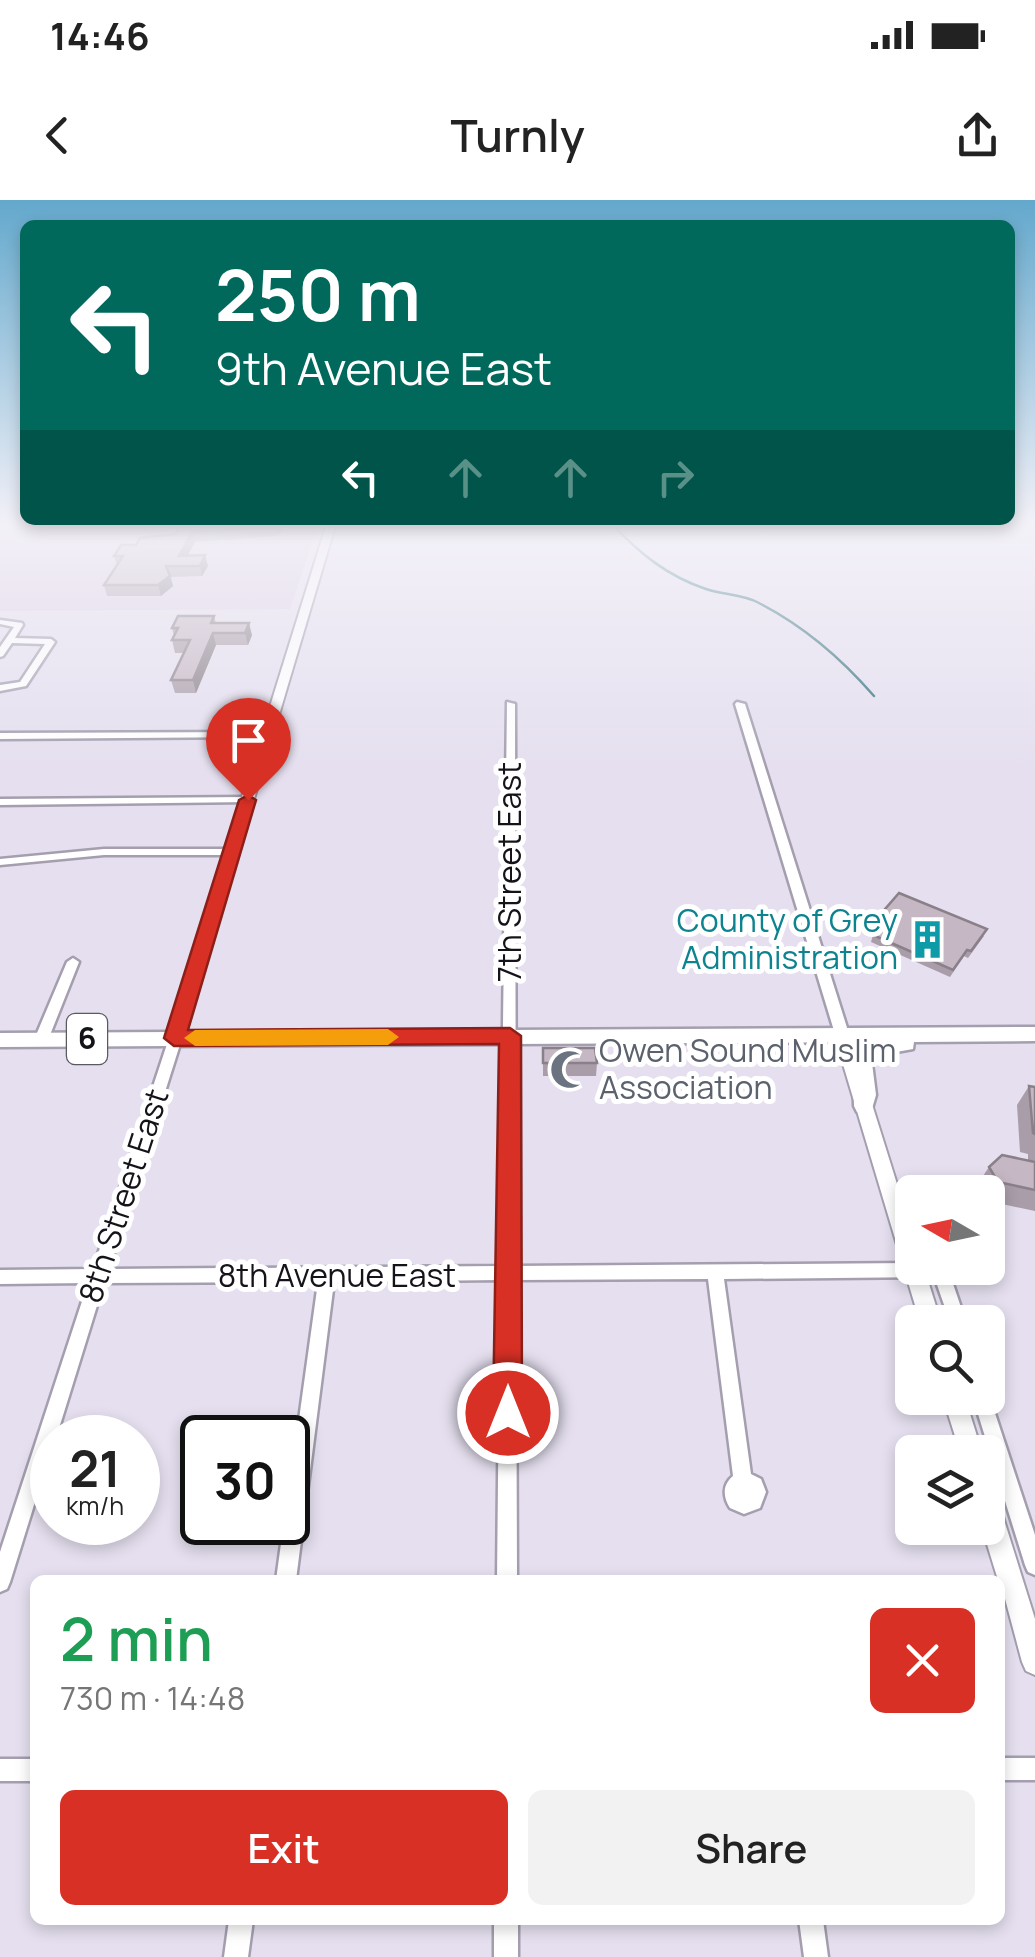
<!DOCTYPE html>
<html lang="en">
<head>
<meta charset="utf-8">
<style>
	body { margin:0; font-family:Manrope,sans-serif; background:#f2f2f2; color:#222; height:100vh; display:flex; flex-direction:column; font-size:38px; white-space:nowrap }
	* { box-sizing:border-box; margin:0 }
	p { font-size:32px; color:#767676 }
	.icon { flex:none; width:55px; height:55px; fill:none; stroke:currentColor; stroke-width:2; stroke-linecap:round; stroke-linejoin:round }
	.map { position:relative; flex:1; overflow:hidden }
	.side { position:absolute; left:30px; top:1375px; width:975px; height:350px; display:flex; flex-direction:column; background:#fff; border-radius:15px; box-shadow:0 5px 15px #0003 }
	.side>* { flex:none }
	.hud { position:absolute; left:20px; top:20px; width:995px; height:305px; border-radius:15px; box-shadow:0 5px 15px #0003; background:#00695c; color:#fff; overflow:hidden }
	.needle { width:65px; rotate:279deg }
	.controls { position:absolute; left:895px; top:975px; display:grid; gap:20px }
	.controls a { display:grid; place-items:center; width:110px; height:110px; border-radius:15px; background:#fff; box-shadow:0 5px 15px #0003; font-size:50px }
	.speed { position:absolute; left:30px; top:1215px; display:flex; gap:20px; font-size:50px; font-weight:700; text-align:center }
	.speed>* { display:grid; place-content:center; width:130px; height:130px; border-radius:50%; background:#fff; box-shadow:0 5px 15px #0003; line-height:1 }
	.speed small { font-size:25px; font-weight:400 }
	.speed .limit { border:5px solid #111; border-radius:15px; background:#fff; color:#111 }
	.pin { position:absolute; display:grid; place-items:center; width:85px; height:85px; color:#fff; margin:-102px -42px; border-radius:50% 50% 50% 0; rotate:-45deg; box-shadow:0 0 10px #0007 }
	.pin .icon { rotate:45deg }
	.me { position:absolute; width:110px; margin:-55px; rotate:0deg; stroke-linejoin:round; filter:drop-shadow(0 0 8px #0008) }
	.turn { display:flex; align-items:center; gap:35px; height:210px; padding:0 30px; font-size:45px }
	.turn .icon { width:130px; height:130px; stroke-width:2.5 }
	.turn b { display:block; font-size:70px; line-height:85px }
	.lanes { display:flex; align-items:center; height:95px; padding:0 30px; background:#0003; justify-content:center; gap:50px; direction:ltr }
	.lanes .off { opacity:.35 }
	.round { display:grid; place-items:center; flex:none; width:105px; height:105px; border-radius:15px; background:#f2f2f2 }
	.headline { display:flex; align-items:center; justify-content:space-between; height:170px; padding:0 30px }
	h1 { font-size:60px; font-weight:600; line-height:75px; color:#1e9e55 }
	.cta { display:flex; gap:20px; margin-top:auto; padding:20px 30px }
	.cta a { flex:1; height:115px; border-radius:15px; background:#d93025; color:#fff; font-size:40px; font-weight:600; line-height:115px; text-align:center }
	.cta a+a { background:#f2f2f2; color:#222 }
	.status { display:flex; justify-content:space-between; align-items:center; height:70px; padding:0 50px; background:#fff; direction:ltr }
	.status svg { height:28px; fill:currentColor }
	header { display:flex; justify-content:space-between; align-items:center; height:130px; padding:0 30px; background:#fff; font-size:45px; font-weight:600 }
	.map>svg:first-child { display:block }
	.education { fill:#dbcfe3 }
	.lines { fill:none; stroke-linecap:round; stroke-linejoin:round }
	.stream { stroke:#316f78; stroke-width:2.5 }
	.minor-casing { stroke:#a49eae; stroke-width:5 }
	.major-casing { stroke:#a49eae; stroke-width:4 }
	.highway-casing { stroke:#a49eae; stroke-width:5 }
	.minor { fill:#fff; fill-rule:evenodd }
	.major { fill:#fff; fill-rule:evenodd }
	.highway { fill:#fff; fill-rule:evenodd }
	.wall { fill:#a99da9 }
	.shaded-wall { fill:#8a8089 }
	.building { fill:#c5b7c4; stroke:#8a8089; stroke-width:2.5 }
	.route { fill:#d93025; stroke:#8d1f18; stroke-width:2.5 }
	.slow { fill:#f59e0b }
	.labels { text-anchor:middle; stroke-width:10; stroke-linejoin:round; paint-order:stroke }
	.shield { fill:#fff; stroke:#5b5a5e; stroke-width:2.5 }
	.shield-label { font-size:30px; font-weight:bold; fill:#151319 }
	.street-label { font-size:32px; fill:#151319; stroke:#fff }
	.culture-label { font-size:32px; fill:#0d838f; stroke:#fff; text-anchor:end }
	.worship-label { font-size:32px; fill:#5b616d; stroke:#fff; text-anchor:start }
</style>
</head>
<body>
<div class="status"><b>14:46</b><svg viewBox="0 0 49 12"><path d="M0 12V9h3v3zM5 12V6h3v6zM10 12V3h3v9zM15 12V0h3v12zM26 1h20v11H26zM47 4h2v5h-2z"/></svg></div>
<header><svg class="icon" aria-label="back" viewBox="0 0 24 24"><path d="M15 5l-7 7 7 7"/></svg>Turnly<svg class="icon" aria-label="share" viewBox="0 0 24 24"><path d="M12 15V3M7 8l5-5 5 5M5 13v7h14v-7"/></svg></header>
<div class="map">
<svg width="1035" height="1757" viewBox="0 0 1035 1757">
	<rect width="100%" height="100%" fill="#e5dfef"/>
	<path class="education" d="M0 323H319L290 409 0 411Z"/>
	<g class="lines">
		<path class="stream" d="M611 323C639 353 667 376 706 389 723 395 743 394 759 403 804 426 841 458 874 496"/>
		<defs>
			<path id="minor" d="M0 420 22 423 23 425 15 438 51 439 55 442 26 486 0 491V485L20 482 45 444 12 443 3 456 0 457V447L14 427 0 424Z
				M507 502 515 504 516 1066 912 1063V1068L948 1069 966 1122H950L935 1079 933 1077 724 1079 751 1274 761 1279 766 1292 760 1308 744 1314 730 1308C723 1297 722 1285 733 1276L708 1079 516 1080 517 1380H497L500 1080 334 1082 296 1380H276L284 1322H288V1299L318 1082 104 1083 56 1238H52V1247L10 1382 7 1389 0 1392V1352L88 1083 0 1084V1070L93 1069 170 835 175 833 182 838 109 1069 500 1066Z
				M737 502 745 504 849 834 847 837 842 839 835 834 735 504Z
				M271 532 273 534 268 537 0 539V533Z
				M247 597 252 600 251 602 0 605V599Z
				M104 649H230L236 652 230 655H104L0 665V659Z
				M73 758 79 762 48 840 46 843H36L34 840 67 762Z
				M988 1192 1035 1335V1375L1028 1372 1025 1365 973 1198H988Z
				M1000 1558H1035V1580H1000Z
				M0 1559H35V1581H0Z
				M229 1720H253L248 1757H224Z
				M494 1720H518V1757H494Z
				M799 1720H823L828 1757H804Z"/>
			<path id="major" d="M327 323H336L183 838 175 844 167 838Z
				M842 828 850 834 912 1032V1068H924L941 1122H920L834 834Z
				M943 1198H965L982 1252H960Z
				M988 1295 997 1298 1000 1307 1035 1419V1475L1026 1471 1022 1462 1000 1380H998L982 1328H988Z"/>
			<path id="highway" d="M1035 827V841L914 842 913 849 885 854 872 863 876 895 871 912H857L854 906 853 860 877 842 0 847V833Z"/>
		</defs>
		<use href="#minor" class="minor-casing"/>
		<use href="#major" class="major-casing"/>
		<use href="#highway" class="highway-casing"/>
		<use href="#minor" class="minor"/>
		<use href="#major" class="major"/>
		<use href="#highway" class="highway"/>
	</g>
	<path class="wall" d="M180 323H285L278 336 195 342 187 356 208 366 202 376 171 377 173 386 161 396H107L104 385 117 366 114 356 136 345 176 334Z
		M214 416 216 423 252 435 248 445H216L196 493H175L171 480 184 453H175L172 440 174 436 172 428Z
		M879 716 984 736 968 758 964 756 950 777 871 742 873 735 882 725 877 723Z
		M543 848 597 863 596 876H543Z
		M1029 886 1035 887V1011L988 1001V992H982L977 985 989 967 1028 960V954L1020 952 1017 905Z"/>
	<path class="shaded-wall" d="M278 323H285L278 336 276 326Z
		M192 332 195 342 182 366 179 356Z
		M205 355 208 366 202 376 200 366Z
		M170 376 173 386 161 396 158 385Z
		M249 423 252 435 248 445 245 433Z
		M213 433 216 445 196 493 193 480Z"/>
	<path class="building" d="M180 323H278L276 326 192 332 179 356 205 355 200 366H166L170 376 158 385H104L123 356H114L121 345H136L140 338 176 334Z
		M178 416H214L211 423H249L245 433H213L193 480H171L190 440H172L178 428H172Z
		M899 693 987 729 971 751 967 750 953 770 873 735 887 719 879 716Z
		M543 848H595L597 863H543Z
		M1029 886 1035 887V934L1033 933Z
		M1002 955 1035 962V990L998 982 989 967Z"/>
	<linearGradient id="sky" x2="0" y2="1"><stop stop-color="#63a8cc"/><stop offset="0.57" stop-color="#f3f1f8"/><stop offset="1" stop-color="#f3f1f8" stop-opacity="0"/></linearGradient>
	<rect width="1035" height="569" fill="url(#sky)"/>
	<path class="route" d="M248 595 256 600 188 830 510 828 521 836 522 1213 518 1223 508 1228 497 1223 493 1213 499 844 174 846 164 838 239 600Z"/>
	<path class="slow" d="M388 829 399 837 388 845 195 846 184 838 195 830Z"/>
	<defs>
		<symbol id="building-bare" viewBox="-9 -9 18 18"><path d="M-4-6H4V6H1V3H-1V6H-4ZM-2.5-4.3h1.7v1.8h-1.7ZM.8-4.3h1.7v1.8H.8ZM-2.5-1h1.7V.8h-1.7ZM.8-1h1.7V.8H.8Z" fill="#0f9aa8" stroke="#fff" stroke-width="2.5" paint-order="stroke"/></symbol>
		<symbol id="mosque-bare" viewBox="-9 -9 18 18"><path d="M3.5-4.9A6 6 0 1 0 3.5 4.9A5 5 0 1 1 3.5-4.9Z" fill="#6b7280" stroke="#fff" stroke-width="2.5" paint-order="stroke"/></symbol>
	</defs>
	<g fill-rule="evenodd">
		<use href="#building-bare" x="900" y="712" width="55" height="55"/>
		<use href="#mosque-bare" x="542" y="842" width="55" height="55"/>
	</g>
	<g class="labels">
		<rect class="shield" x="67" y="814" width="40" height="50" rx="8"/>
		<g class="shield-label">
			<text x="87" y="849">6</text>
		</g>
		<g class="street-label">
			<text transform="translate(510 672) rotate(-90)" y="11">7th Street East</text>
			<text transform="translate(124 996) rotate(-72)" y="11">8th Street East</text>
			<text x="337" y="1087">8th Avenue East</text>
		</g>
		<g class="culture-label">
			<text x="898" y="732">County of Grey<tspan x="898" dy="37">Administration</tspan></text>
		</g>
		<g class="worship-label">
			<text x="599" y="862">Owen Sound Muslim<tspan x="599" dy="37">Association</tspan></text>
		</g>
	</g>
</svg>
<div class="controls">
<a><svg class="needle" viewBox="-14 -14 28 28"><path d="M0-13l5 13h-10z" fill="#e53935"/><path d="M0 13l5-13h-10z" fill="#767676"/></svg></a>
<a><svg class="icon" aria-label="search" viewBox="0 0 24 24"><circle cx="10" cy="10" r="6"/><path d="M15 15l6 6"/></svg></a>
<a><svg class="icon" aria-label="layers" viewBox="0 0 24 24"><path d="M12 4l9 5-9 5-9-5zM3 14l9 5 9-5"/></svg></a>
</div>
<div class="speed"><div>21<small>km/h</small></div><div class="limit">30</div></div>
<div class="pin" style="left:248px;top:600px;background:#d93025"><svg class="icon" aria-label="arrive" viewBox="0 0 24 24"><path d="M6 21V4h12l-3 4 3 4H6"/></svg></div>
<svg class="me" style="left:508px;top:1213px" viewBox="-20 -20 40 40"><circle r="17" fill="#d93025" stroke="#fff" stroke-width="3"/><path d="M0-11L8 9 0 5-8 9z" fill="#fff"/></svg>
<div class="hud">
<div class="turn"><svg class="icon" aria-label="left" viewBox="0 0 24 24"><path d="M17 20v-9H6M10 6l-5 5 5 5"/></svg><div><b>250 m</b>9th Avenue East</div></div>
<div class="lanes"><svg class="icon" aria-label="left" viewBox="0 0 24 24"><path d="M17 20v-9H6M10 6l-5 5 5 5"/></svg><svg class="icon off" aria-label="ahead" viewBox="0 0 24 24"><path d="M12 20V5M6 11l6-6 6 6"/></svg><svg class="icon off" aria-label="ahead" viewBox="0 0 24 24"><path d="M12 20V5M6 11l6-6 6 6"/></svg><svg class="icon off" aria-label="right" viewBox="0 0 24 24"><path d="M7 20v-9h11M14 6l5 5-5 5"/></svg></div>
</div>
<section class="side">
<div class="headline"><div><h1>2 min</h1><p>730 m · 14:48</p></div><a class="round" style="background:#d93025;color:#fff"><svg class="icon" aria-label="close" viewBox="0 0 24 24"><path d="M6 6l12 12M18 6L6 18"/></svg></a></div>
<div class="cta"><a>Exit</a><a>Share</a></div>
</section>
</div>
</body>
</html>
